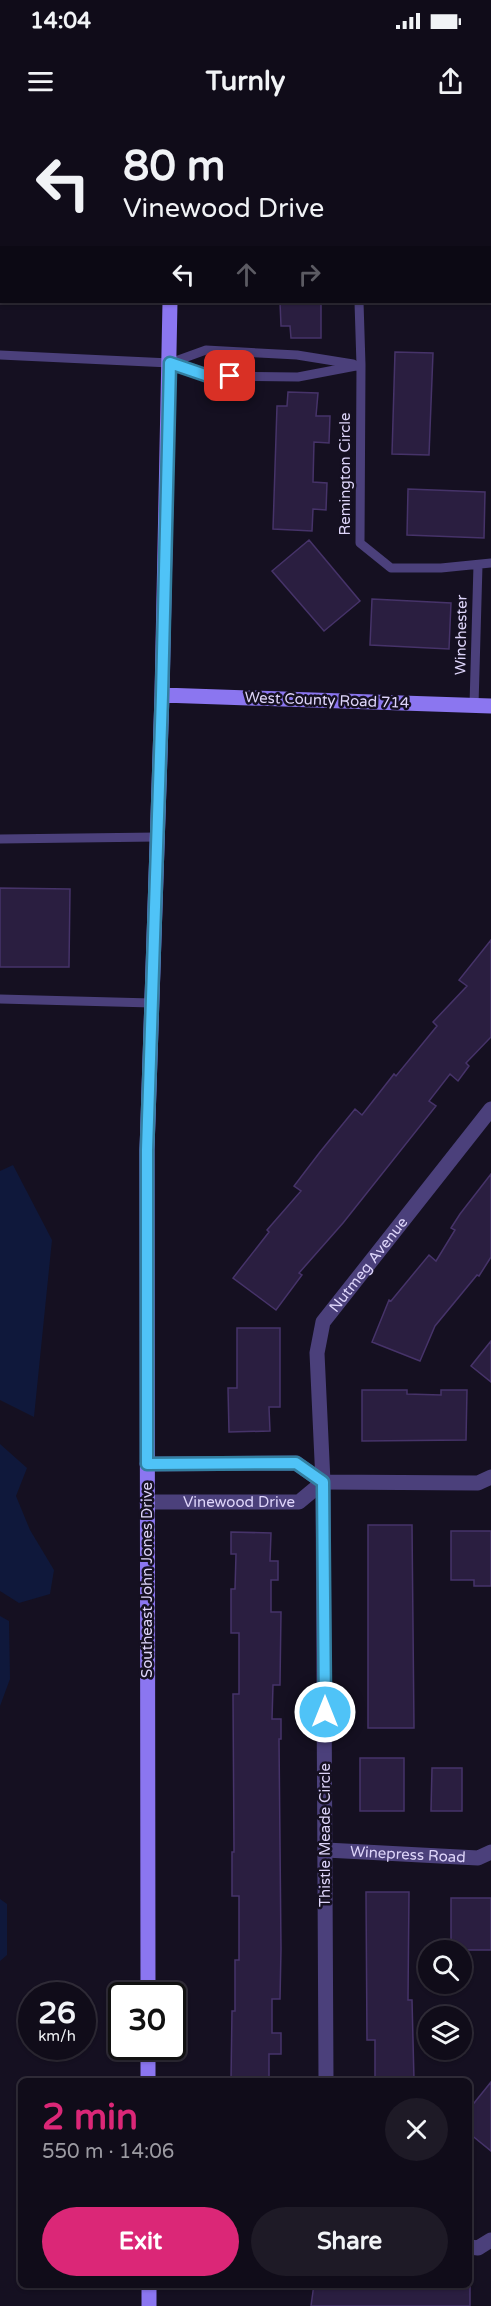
<!DOCTYPE html>
<html lang="en">
<head>
<meta charset="utf-8">
<style>
	body { margin:0; font-family:"Varela Round",sans-serif; background:#1e1a26; color:#f1f3f6; height:100vh; display:flex; flex-direction:column; font-size:22px; white-space:nowrap }
	* { box-sizing:border-box; margin:0 }
	p { font-size:20px; color:#9c9ba2 }
	.icon { flex:none; width:33px; height:33px; fill:none; stroke:currentColor; stroke-width:2; stroke-linecap:round; stroke-linejoin:round }
	.map { position:relative; flex:1; overflow:hidden }
	.panel { position:absolute; left:18px; top:1958px; width:454px; height:210px; display:flex; flex-direction:column; background:#100c19; border-radius:9px; box-shadow:0 2px 4px #0004,0 0 0 2px #302c38 }
	.panel>* { flex:none }
	.guide { position:absolute; left:0px; top:0px; width:492px; height:183px; box-shadow:0 2px 4px #0004,0 0 0 2px #302c38; background:#100c19; color:#f1f3f6; overflow:hidden }
	.tools { position:absolute; left:418px; top:1820px; display:grid; gap:12px }
	.tools a { display:grid; place-items:center; width:54px; height:54px; border-radius:50%; background:#100c19; box-shadow:0 2px 4px #0004,0 0 0 2px #302c38; font-size:30px }
	.speed { position:absolute; left:18px; top:1862px; display:flex; gap:12px; font-size:30px; font-weight:700; text-align:center }
	.speed>* { display:grid; place-content:center; width:78px; height:78px; border-radius:50%; background:#100c19; box-shadow:0 2px 4px #0004,0 0 0 2px #302c38; line-height:1 }
	.speed small { font-size:15px; font-weight:400 }
	.speed .limit { border:3px solid #111; border-radius:9px; background:#fff; color:#111 }
	.pin { position:absolute; display:grid; place-items:center; width:51px; height:51px; color:#fff; margin:-26px; border-radius:12px; box-shadow:0 3px 9px #0006 }
	.me { position:absolute; width:66px; margin:-33px; rotate:0deg; stroke-linejoin:round; filter:drop-shadow(0 0 4px #0008) }
	.turn { display:flex; align-items:center; gap:21px; height:126px; padding:0 24px; font-size:27px }
	.turn .icon { width:78px; height:78px; stroke-width:2.5 }
	.turn b { display:block; font-size:42px; line-height:51px }
	.lanes { display:flex; align-items:center; height:57px; padding:0 24px; background:#0003; justify-content:center; gap:30px; direction:ltr }
	.lanes .off { opacity:.35 }
	.round { display:grid; place-items:center; flex:none; width:63px; height:63px; border-radius:32px; background:#1e1a26 }
	.head { display:flex; align-items:center; justify-content:space-between; height:102px; padding:0 24px }
	h1 { font-size:36px; font-weight:700; line-height:45px; color:#db2777 }
	.action { display:flex; gap:12px; margin-top:auto; padding:12px 24px }
	.action a { flex:1; height:69px; border-radius:36px; background:#db2777; color:#fff; font-size:24px; font-weight:700; line-height:69px; text-align:center }
	.action a+a { background:#1e1a26; color:#f1f3f6 }
	.status { display:flex; justify-content:space-between; align-items:center; height:42px; padding:0 30px; background:#100c19; direction:ltr }
	.status svg { height:16px; fill:currentColor }
	header { display:flex; justify-content:space-between; align-items:center; height:78px; padding:0 24px; background:#100c19; font-size:27px; font-weight:700 }
	.map>svg:first-child { display:block }
	.water { fill:#0f183b }
	.building { fill:#2a1e40; stroke:#463369; stroke-width:1.5 }
	.lines { fill:none; stroke-linecap:round; stroke-linejoin:round }
	.lane { stroke:#4b407b; stroke-width:9 }
	.street { stroke:#4b407b; stroke-width:15 }
	.secondary { stroke:#8b76f0; stroke-width:15 }
	.route-casing { stroke:#337fa1; stroke-width:15 }
	.route { stroke:#4fc3f7; stroke-width:10 }
	.labels { text-anchor:middle; stroke-width:5; stroke-linejoin:round; paint-order:stroke }
	.street-label { font-size:15px; fill:#ded5fa; stroke:#151021 }
</style>
</head>
<body>
<div class="status"><b>14:04</b><svg viewBox="0 0 49 12"><path d="M0 12V9h3v3zM5 12V6h3v6zM10 12V3h3v9zM15 12V0h3v12zM26 1h20v11H26zM47 4h2v5h-2z"/></svg></div>
<header><svg class="icon" aria-label="menu" viewBox="0 0 24 24"><path d="M4 6h16M4 12h16M4 18h16"/></svg>Turnly<svg class="icon" aria-label="share" viewBox="0 0 24 24"><path d="M12 15V3M7 8l5-5 5 5M5 13v7h14v-7"/></svg></header>
<div class="map">
<svg width="491" height="2186" viewBox="0 0 491 2186">
	<rect width="100%" height="100%" fill="#151021"/>
	<path class="water" d="M13 1045 52 1120 34 1297 0 1280V1051Z
		M0 1324 27 1348 16 1376 30 1410 54 1450 50 1474 19 1483 0 1471Z
		M0 1496 9 1501 10 1559 0 1586Z
		M0 1779 7 1784V1835L0 1841Z"/>
	<path class="building" d="M280 182H321V218H291L290 206H281Z
		M395 232 433 233 429 335 392 334Z
		M288 272 318 273 316 296H330L329 323 314 322 313 362 327 363 326 390 313 389 312 411 273 409 277 286H287Z
		M408 369 485 372 484 418 407 415Z
		M309 420 360 481 324 511 272 451Z
		M372 479 451 483 449 529 370 525Z
		M0 768 70 769 69 847H0Z
		M491 820V917L466 943 469 946 458 961 450 954 429 981 436 986 343 1103 299 1153 302 1155 276 1190 233 1158 269 1112 267 1110 301 1071 294 1066 320 1032 355 989 362 995 394 954 396 956 437 906 433 902 467 866 459 860Z
		M491 1054V1137L479 1156 477 1155 435 1206 420 1241 372 1222 389 1180 391 1181 429 1135 436 1141 455 1110 451 1108 460 1094Z
		M237 1208H280V1287H269L270 1311 229 1312 228 1268H237Z
		M491 1221V1262L471 1246Z
		M362 1270H407V1274L441 1275V1270H467L466 1320 362 1321Z
		M368 1405H412L414 1608H368Z
		M451 1411H491V1466H474V1460H451Z
		M231 1412 271 1413 270 1441H278V1460H271V1492H281L280 1565H273L272 1599H281V1619H279L281 1829 280 1879H272V1913H281V1934H269V1960H231L232 1891H235V1840H239V1776H232V1732H234L233 1574H239V1513H231V1469H235L236 1434H231Z
		M360 1638H404V1691H360Z
		M432 1648H462V1691H431Z
		M366 1772H409L408 1880H412L414 1960H375V1920H367Z
		M451 1778H491V1830H451Z
		M491 1962V2031L470 2014V1988Z
		M314 2164 470 2167V2186H311Z"/>
	<g class="lines">
		<path class="lane" d="M89 0V2
			M357 0V2
			M0 86 2 92
			M359 182 361 245 360 423 391 448H441L491 443
			M0 235 170 243 208 256 298 257 361 245
			M170 243 206 230 297 235 353 244
			M474 585 478 445
			M0 719 157 717
			M0 879 152 883"/>
		<g class="street">
			<path d="M147 1344 296 1343 323 1362 478 1363 491 1357"/>
			<path id="s1" d="M147 1382H299L323 1362"/>
			<path id="s2" d="M326 1730 478 1738 491 1732"/>
			<path id="s3" d="M326 1960 323 1362 317 1233 323 1202 491 989"/>
			<path d="M470 2127 478 2128 491 2120"/>
		</g>
		<path class="secondary" d="M166 0V2
			M162 575 491 586
			M148 1875 147 1030 162 575 170 182
			M148 1926V1960
			M149 2164V2186"/>
	</g>
	<g class="lines">
		<defs>
			<path id="route" d="M230 256H208L170 243 162 575 147 1030V1344L296 1343 323 1362 325 1592"/>
		</defs>
		<use href="#route" class="route-casing"/>
		<use href="#route" class="route"/>
	</g>
	<g class="labels">
		<g class="street-label">
			<text transform="translate(345 354) rotate(-90)" y="5">Remington Circle</text>
			<text transform="translate(461 515) rotate(-89)" y="5">Winchester</text>
			<text transform="translate(327 580) rotate(2)" y="5">West County Road 714</text>
			<text dy="5" stroke="none"><textPath href="#s3" startOffset="832">Nutmeg Avenue</textPath></text>
			<text dy="5" stroke="none"><textPath href="#s1" startOffset="92">Vinewood Drive</textPath></text>
			<text transform="translate(147 1460) rotate(-90)" y="5">Southeast John Jones Drive</text>
			<text transform="translate(325 1715) rotate(-90)" y="5">Thistle Meade Circle</text>
			<text dy="5" stroke="none"><textPath href="#s2" startOffset="82">Winepress Road</textPath></text>
		</g>
	</g>
</svg>
<div class="tools">
<a><svg class="icon" aria-label="search" viewBox="0 0 24 24"><circle cx="10" cy="10" r="6"/><path d="M15 15l6 6"/></svg></a>
<a><svg class="icon" aria-label="layers" viewBox="0 0 24 24"><path d="M12 4l9 5-9 5-9-5zM3 14l9 5 9-5"/></svg></a>
</div>
<div class="speed"><div>26<small>km/h</small></div><div class="limit">30</div></div>
<div class="pin" style="left:230px;top:256px;background:#d93025"><svg class="icon" aria-label="arrive" viewBox="0 0 24 24"><path d="M6 21V4h12l-3 4 3 4H6"/></svg></div>
<svg class="me" style="left:325px;top:1592px" viewBox="-20 -20 40 40"><circle r="17" fill="#4fc3f7" stroke="#fff" stroke-width="3"/><path d="M0-11L8 9 0 5-8 9z" fill="#fff"/></svg>
<div class="guide">
<div class="turn"><svg class="icon" aria-label="left" viewBox="0 0 24 24"><path d="M17 20v-9H6M10 6l-5 5 5 5"/></svg><div><b>80 m</b>Vinewood Drive</div></div>
<div class="lanes"><svg class="icon" aria-label="left" viewBox="0 0 24 24"><path d="M17 20v-9H6M10 6l-5 5 5 5"/></svg><svg class="icon off" aria-label="ahead" viewBox="0 0 24 24"><path d="M12 20V5M6 11l6-6 6 6"/></svg><svg class="icon off" aria-label="right" viewBox="0 0 24 24"><path d="M7 20v-9h11M14 6l5 5-5 5"/></svg></div>
</div>
<section class="panel">
<div class="head"><div><h1>2 min</h1><p>550 m · 14:06</p></div><a class="round"><svg class="icon" aria-label="close" viewBox="0 0 24 24"><path d="M6 6l12 12M18 6L6 18"/></svg></a></div>
<div class="action"><a>Exit</a><a>Share</a></div>
</section>
</div>
</body>
</html>
